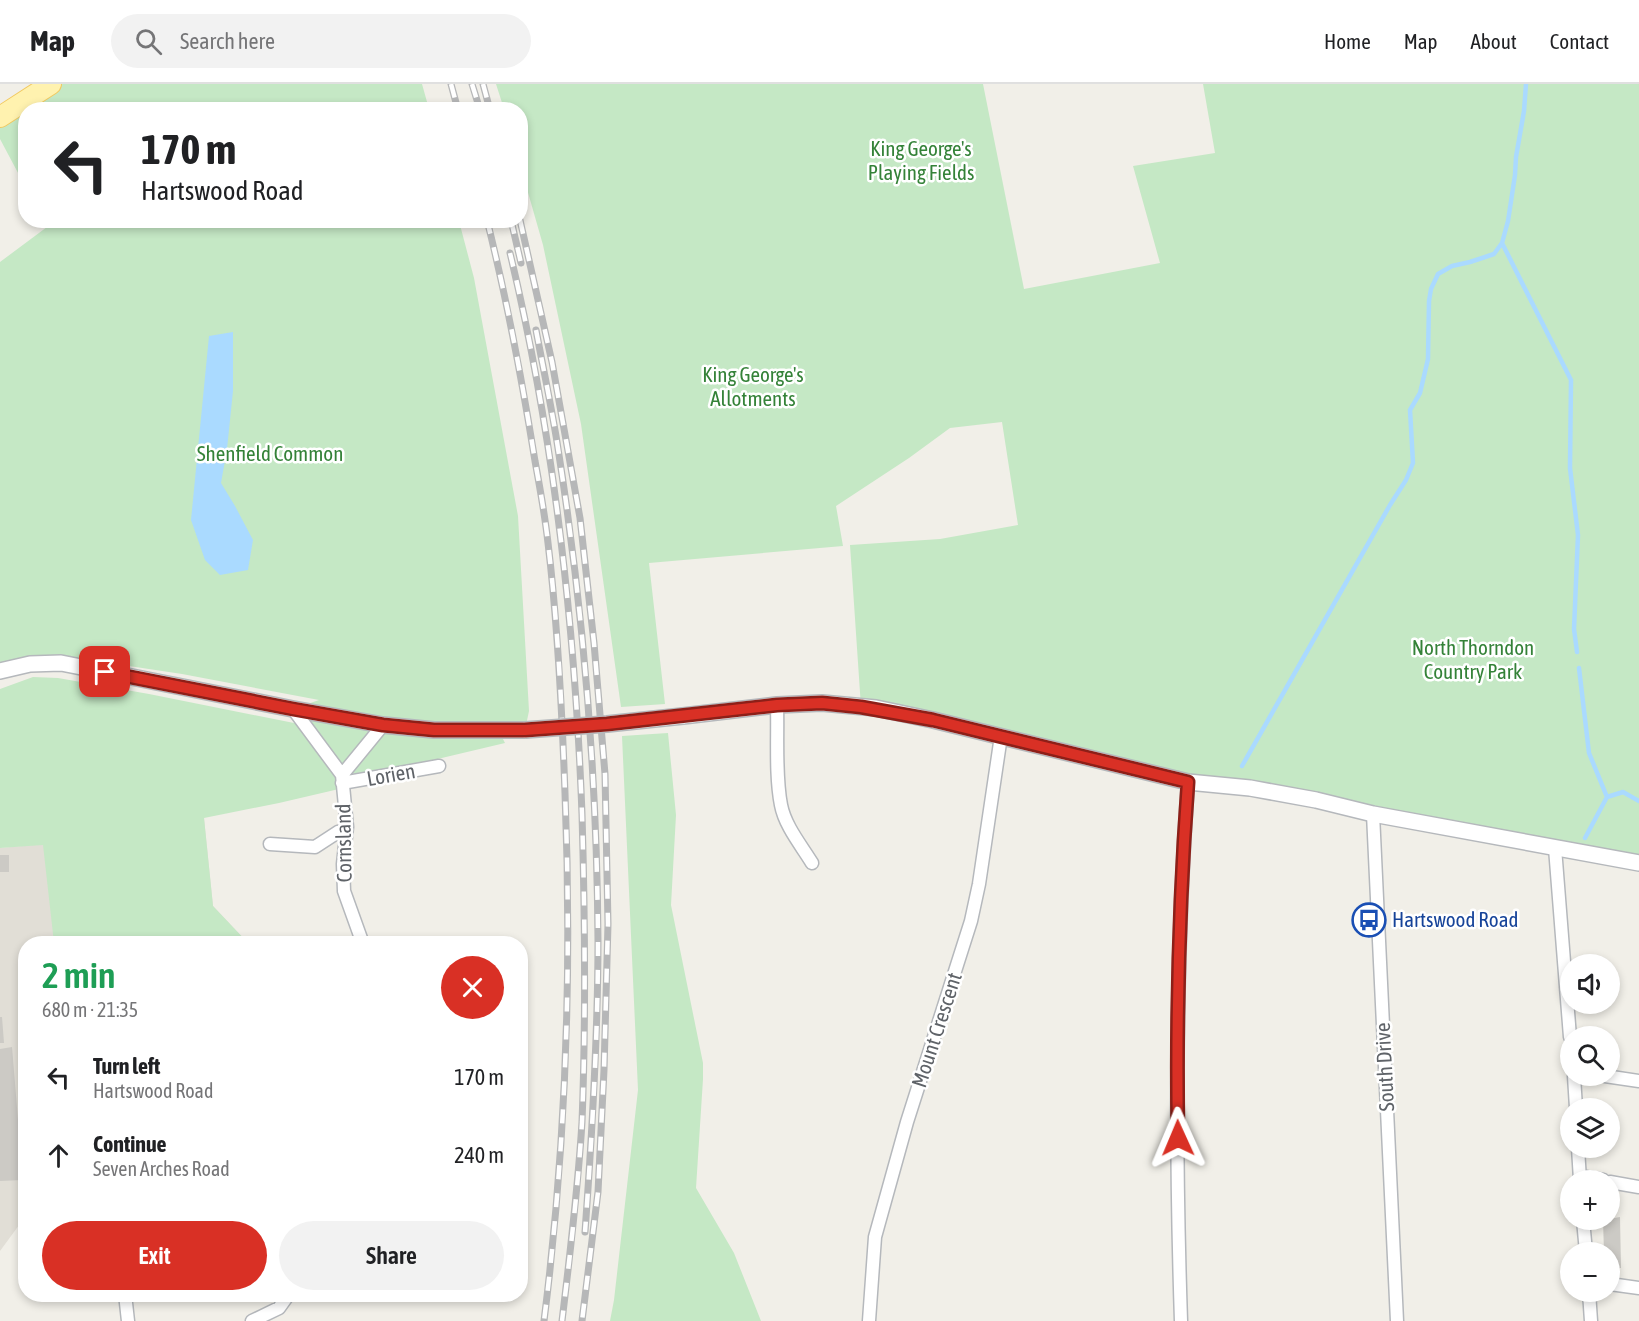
<!DOCTYPE html>
<html lang="en">
<head>
<meta charset="utf-8">
<style>
	body { margin:0; font-family:"Asap Condensed",sans-serif; background:#f2f2f2; color:#202124; height:100vh; display:flex; flex-direction:column; font-size:22px; white-space:nowrap }
	* { box-sizing:border-box; margin:0 }
	p { font-size:20px; color:#757577 }
	.icon { flex:none; width:33px; height:33px; fill:none; stroke:currentColor; stroke-width:2; stroke-linecap:round; stroke-linejoin:round }
	.map { position:relative; flex:1; overflow:hidden }
	.side { position:absolute; left:18px; top:852px; width:510px; height:366px; display:flex; flex-direction:column; background:#fff; border-radius:24px; box-shadow:0 3px 9px #0003 }
	.side>* { flex:none }
	.guide { position:absolute; left:18px; top:18px; width:510px; height:126px; border-radius:24px; box-shadow:0 3px 9px #0003; background:#fff; color:#202124; overflow:hidden }
	.buttons { position:absolute; left:1560px; top:870px; display:grid; gap:12px }
	.buttons a { display:grid; place-items:center; width:60px; height:60px; border-radius:50%; background:#fff; box-shadow:0 3px 9px #0003; font-size:30px }
	.pin { position:absolute; display:grid; place-items:center; width:51px; height:51px; color:#fff; margin:-26px; border-radius:12px; box-shadow:0 3px 9px #0006 }
	.me { position:absolute; width:66px; margin:-33px; rotate:359deg; stroke-linejoin:round; filter:drop-shadow(0 0 4px #0008) }
	.turn { display:flex; align-items:center; gap:21px; height:126px; padding:0 24px; font-size:27px }
	.turn .icon { width:78px; height:78px; stroke-width:2.5 }
	.turn b { display:block; font-size:42px; line-height:51px }
	.round { display:grid; place-items:center; flex:none; width:63px; height:63px; border-radius:32px; background:#f2f2f2 }
	.head { display:flex; align-items:center; justify-content:space-between; height:102px; padding:0 24px }
	h1 { font-size:36px; font-weight:600; line-height:45px; color:#1e9e55 }
	.primary-button { display:flex; gap:12px; margin-top:auto; padding:12px 24px }
	.primary-button a { flex:1; height:69px; border-radius:36px; background:#d93025; color:#fff; font-size:24px; font-weight:600; line-height:69px; text-align:center }
	.primary-button a+a { background:#f2f2f2; color:#202124 }
	ul { padding:0; list-style:none }
	li { display:flex; align-items:center; gap:18px; height:78px; padding:0 24px }
	li div { flex:1 }
	li b { display:block; font-size:22px }
	li em { font-style:normal }
	header { display:flex; align-items:center; gap:36px; box-sizing:border-box; height:84px; padding:0 30px; background:#fff; border-bottom:2px solid #e0e0e0 }
	header strong { font-size:28px }
	nav { display:flex; gap:33px; margin-inline-start:auto; font-size:21px }
	.search { width:420px; height:54px; background:#f2f2f2; display:flex; align-items:center; gap:15px; box-sizing:border-box; padding:0 21px; border-radius:33px; color:#757577; font-size:22px }
	.map>svg:first-child { display:block }
	.education { fill:#e1ded6 }
	.green { fill:#c5e8c5 }
	.water { fill:#aadaff }
	.lines { fill:none; stroke-linecap:round; stroke-linejoin:round }
	.stream { stroke:#aadaff; stroke-width:4.5 }
	.building { fill:#cccac5 }
	.minor-casing { stroke:#b5b8bc; stroke-width:15 }
	.tertiary-casing { stroke:#b5b8bc; stroke-width:18 }
	.primary-casing { stroke:#f2c960; stroke-width:22 }
	.minor { stroke:#fff; stroke-width:12 }
	.tertiary { stroke:#fff; stroke-width:15 }
	.primary { stroke:#fff2af; stroke-width:20 }
	.rail-casing { stroke:#b6b7b8; stroke-width:7 }
	.rail { stroke:#fff; stroke-width:4.5; stroke-dasharray:14; stroke-linecap:butt }
	.tertiary-bridge-casing { stroke:#b5b8bc; stroke-width:18; stroke-linecap:butt }
	.tertiary-bridge { stroke:#fff; stroke-width:15 }
	.route-casing { stroke:#8d1f18; stroke-width:15 }
	.route { stroke:#d93025; stroke-width:10 }
	.labels { text-anchor:middle; stroke-width:5; stroke-linejoin:round; paint-order:stroke }
	.park-label { font-size:21px; fill:#348238; stroke:#fff }
	.street-label { font-size:21px; fill:#5f6368; stroke:#fff }
	.transit-label { font-size:21px; fill:#164399; stroke:#fff; text-anchor:start }
</style>
</head>
<body>
<header>
<strong>Map</strong>
<div class="search"><svg class="icon" aria-label="search" viewBox="0 0 24 24"><circle cx="10" cy="10" r="6"/><path d="M15 15l6 6"/></svg>Search here</div>
<nav><a>Home</a><a>Map</a><a>About</a><a>Contact</a></nav>
</header>
<div class="map">
<svg width="1639" height="1237" viewBox="0 0 1639 1237">
	<rect width="100%" height="100%" fill="#f1efe8"/>
	<path class="education" d="M204 734 213 822 248 859 26 860 25 1133 0 1167V764L97 755Z"/>
	<path class="green" d="M51 0H422L429 25 26 26 25 102 0 55V33Z
		M496 0H983L1024 205 1160 179 1133 82 1215 69 1203 0H1639V782L861 623 850 461 940 455 1018 441 1002 338 950 344 909 374 836 422 843 462 649 479 665 620 621 623 581 340 543 161 521 84 520 26 504 25Z
		M44 137H459L474 194 518 432 529 627 525 646 499 647 505 659 408 682 342 691 339 705 279 719 204 734 213 822 248 859H54L43 761 0 764V605L33 593 58 594 149 610 304 641 293 625 319 616 182 590 56 571 19 574 0 579V178L47 143Z
		M668 649 676 731 671 821 703 979V995L696 1104 734 1169 761 1237H610L614 1216 638 1006 622 652Z"/>
	<path class="water" d="M233 248V307L227 365 221 399 235 422 253 456 248 486 220 491 205 476 191 436 209 252Z"/>
	<g class="lines">
		<path class="stream" d="M1502 159 1571 296 1570 384 1578 451 1574 545 1577 568
			M1579 584 1589 669 1607 713
			M1242 682 1390 421 1406 396 1413 379 1410 326 1420 309 1428 275 1429 217 1431 205 1438 190 1452 182 1470 178 1494 170 1502 159 1508 137 1515 91 1516 73 1524 27 1526 0
			M1585 754 1607 713 1623 708 1639 717"/>
	</g>
	<path class="building" d="M0 771H9V788H0Z
		M0 933H2L4 959H0Z
		M12 963 23 1096 0 1097V965Z
		M1620 1133 1621 1184 1610 1185V1168H1604L1603 1136Z"/>
	<g class="lines">
		<defs>
			<path id="minor" d="M777 621C778 652 775 691 781 721 785 742 801 761 812 779
				M293 625 342 691 347 743 343 780 344 807 363 860
				M342 691 383 641
				M342 699 439 682
				M1373 730 1397 1237
				M270 760 315 763 338 748 344 747 347 743
				M1555 764 1570 953
				M1574 992 1576 1024
				M1605 992 1639 997
				M1578 1064 1580 1096
				M1580 1092 1603 1096
				M1610 1098 1639 1103
				M1583 1136 1586 1168
				M1610 1200 1639 1204
				M1589 1208 1591 1237
				M125 1210 128 1237
				M252 1237 279 1224 289 1210
				M869 1237 875 1153 907 1038 971 837 979 800 1001 652
				M1181 1237C1175 1057 1175 878 1188 698"/>
			<path id="tertiary" d="M0 587 30 580 61 579 293 625 383 641 434 646H525
				M683 632 777 621 822 619 876 624 933 636 1188 698 1250 704 1316 716 1373 730 1639 779"/>
			<path id="primary" d="M0 33 51 0"/>
		</defs>
		<use href="#minor" class="minor-casing"/>
		<use href="#tertiary" class="tertiary-casing"/>
		<use href="#primary" class="primary-casing"/>
		<use href="#minor" class="minor"/>
		<use href="#tertiary" class="tertiary"/>
		<use href="#primary" class="primary"/>
		<defs>
			<path id="rail" d="M451 0 458 26
				M472 0 480 26
				M483 0 490 26
				M487 136C507 216 522 296 535 377 540 404 545 432 548 459 558 542 562 626 565 709 572 885 566 1062 544 1237
				M511 136 521 179
				M520 136 552 278 580 434 594 559 605 690 608 840 604 986 598 1108 582 1237
				M510 169C554 352 575 542 582 730 585 833 586 936 582 1038 578 1105 570 1171 562 1237
				M536 246C543 283 551 321 557 358 583 522 597 690 598 857 598 954 592 1051 585 1148"/>
		</defs>
		<use href="#rail" class="rail-casing"/>
		<use href="#rail" class="rail"/>
		<defs>
			<path id="tertiary-bridge" d="M525 646 607 640 683 632"/>
		</defs>
		<use href="#tertiary-bridge" class="tertiary-bridge-casing"/>
		<use href="#tertiary-bridge" class="tertiary-bridge"/>
	</g>
	<g class="lines">
		<defs>
			<path id="route" d="M105 588 293 625 383 641 434 646H525L607 640 777 621 822 619 861 623 933 636 1188 698C1179 817 1176 935 1178 1054"/>
		</defs>
		<use href="#route" class="route-casing"/>
		<use href="#route" class="route"/>
	</g>
	<defs>
		<symbol id="bus-ring" viewBox="-11 -11 22 22"><circle r="9.5" fill="#fff" stroke="#1a4fb4" stroke-width="1.5"/><path d="M-5-6H5V4H4V6H2V4H-2V6H-4V4H-5ZM-3.5-4V0h7V-4ZM-3.5 1.2v1.5H-2V1.2ZM2 1.2v1.5H3.5V1.2Z" fill="#1a4fb4"/></symbol>
	</defs>
	<g fill-rule="evenodd">
		<use href="#bus-ring" x="1350" y="817" width="38" height="38"/>
	</g>
	<g class="labels">
		<g class="park-label">
			<text x="921" y="72">King George's<tspan x="921" dy="24">Playing Fields</tspan></text>
			<text x="753" y="298">King George's<tspan x="753" dy="24">Allotments</tspan></text>
			<text x="270" y="377">Shenfield Common</text>
			<text x="1473" y="571">North Thorndon<tspan x="1473" dy="24">Country Park</tspan></text>
		</g>
		<g class="street-label">
			<text transform="translate(391 691) rotate(-10)" y="7">Lorien</text>
			<text transform="translate(344 759) rotate(-91)" y="7">Cornsland</text>
			<text transform="translate(937 946) rotate(-72)" y="7">Mount Crescent</text>
			<text transform="translate(1385 983) rotate(-93)" y="7">South Drive</text>
		</g>
		<g class="transit-label">
			<text x="1392" y="843">Hartswood Road</text>
		</g>
	</g>
</svg>
<div class="buttons">
<a><svg class="icon" aria-label="sound" viewBox="0 0 24 24"><path d="M4 9h4l5-4v14l-5-4H4zM17 9q2 3 0 6"/></svg></a>
<a><svg class="icon" aria-label="search" viewBox="0 0 24 24"><circle cx="10" cy="10" r="6"/><path d="M15 15l6 6"/></svg></a>
<a><svg class="icon" aria-label="layers" viewBox="0 0 24 24"><path d="M12 4l9 5-9 5-9-5zM3 14l9 5 9-5"/></svg></a>
<a>+</a>
<a>−</a>
</div>
<div class="pin" style="left:105px;top:588px;background:#d93025"><svg class="icon" aria-label="arrive" viewBox="0 0 24 24"><path d="M6 21V4h12l-3 4 3 4H6"/></svg></div>
<svg class="me" style="left:1178px;top:1054px" viewBox="-20 -20 40 40"><path d="M0-17L14 15 0 8-14 15z" fill="#d93025" stroke="#fff" stroke-width="4"/></svg>
<div class="guide">
<div class="turn"><svg class="icon" aria-label="left" viewBox="0 0 24 24"><path d="M17 20v-9H6M10 6l-5 5 5 5"/></svg><div><b>170 m</b>Hartswood Road</div></div>
</div>
<section class="side">
<div class="head"><div><h1>2 min</h1><p>680 m · 21:35</p></div><a class="round" style="background:#d93025;color:#fff"><svg class="icon" aria-label="close" viewBox="0 0 24 24"><path d="M6 6l12 12M18 6L6 18"/></svg></a></div>
<ul>
<li><svg class="icon" aria-label="left" viewBox="0 0 24 24"><path d="M17 20v-9H6M10 6l-5 5 5 5"/></svg><div><b>Turn left</b><p>Hartswood Road</p></div><em>170 m</em></li>
<li><svg class="icon" aria-label="ahead" viewBox="0 0 24 24"><path d="M12 20V5M6 11l6-6 6 6"/></svg><div><b>Continue</b><p>Seven Arches Road</p></div><em>240 m</em></li>
</ul>
<div class="primary-button"><a>Exit</a><a>Share</a></div>
</section>
</div>
</body>
</html>
